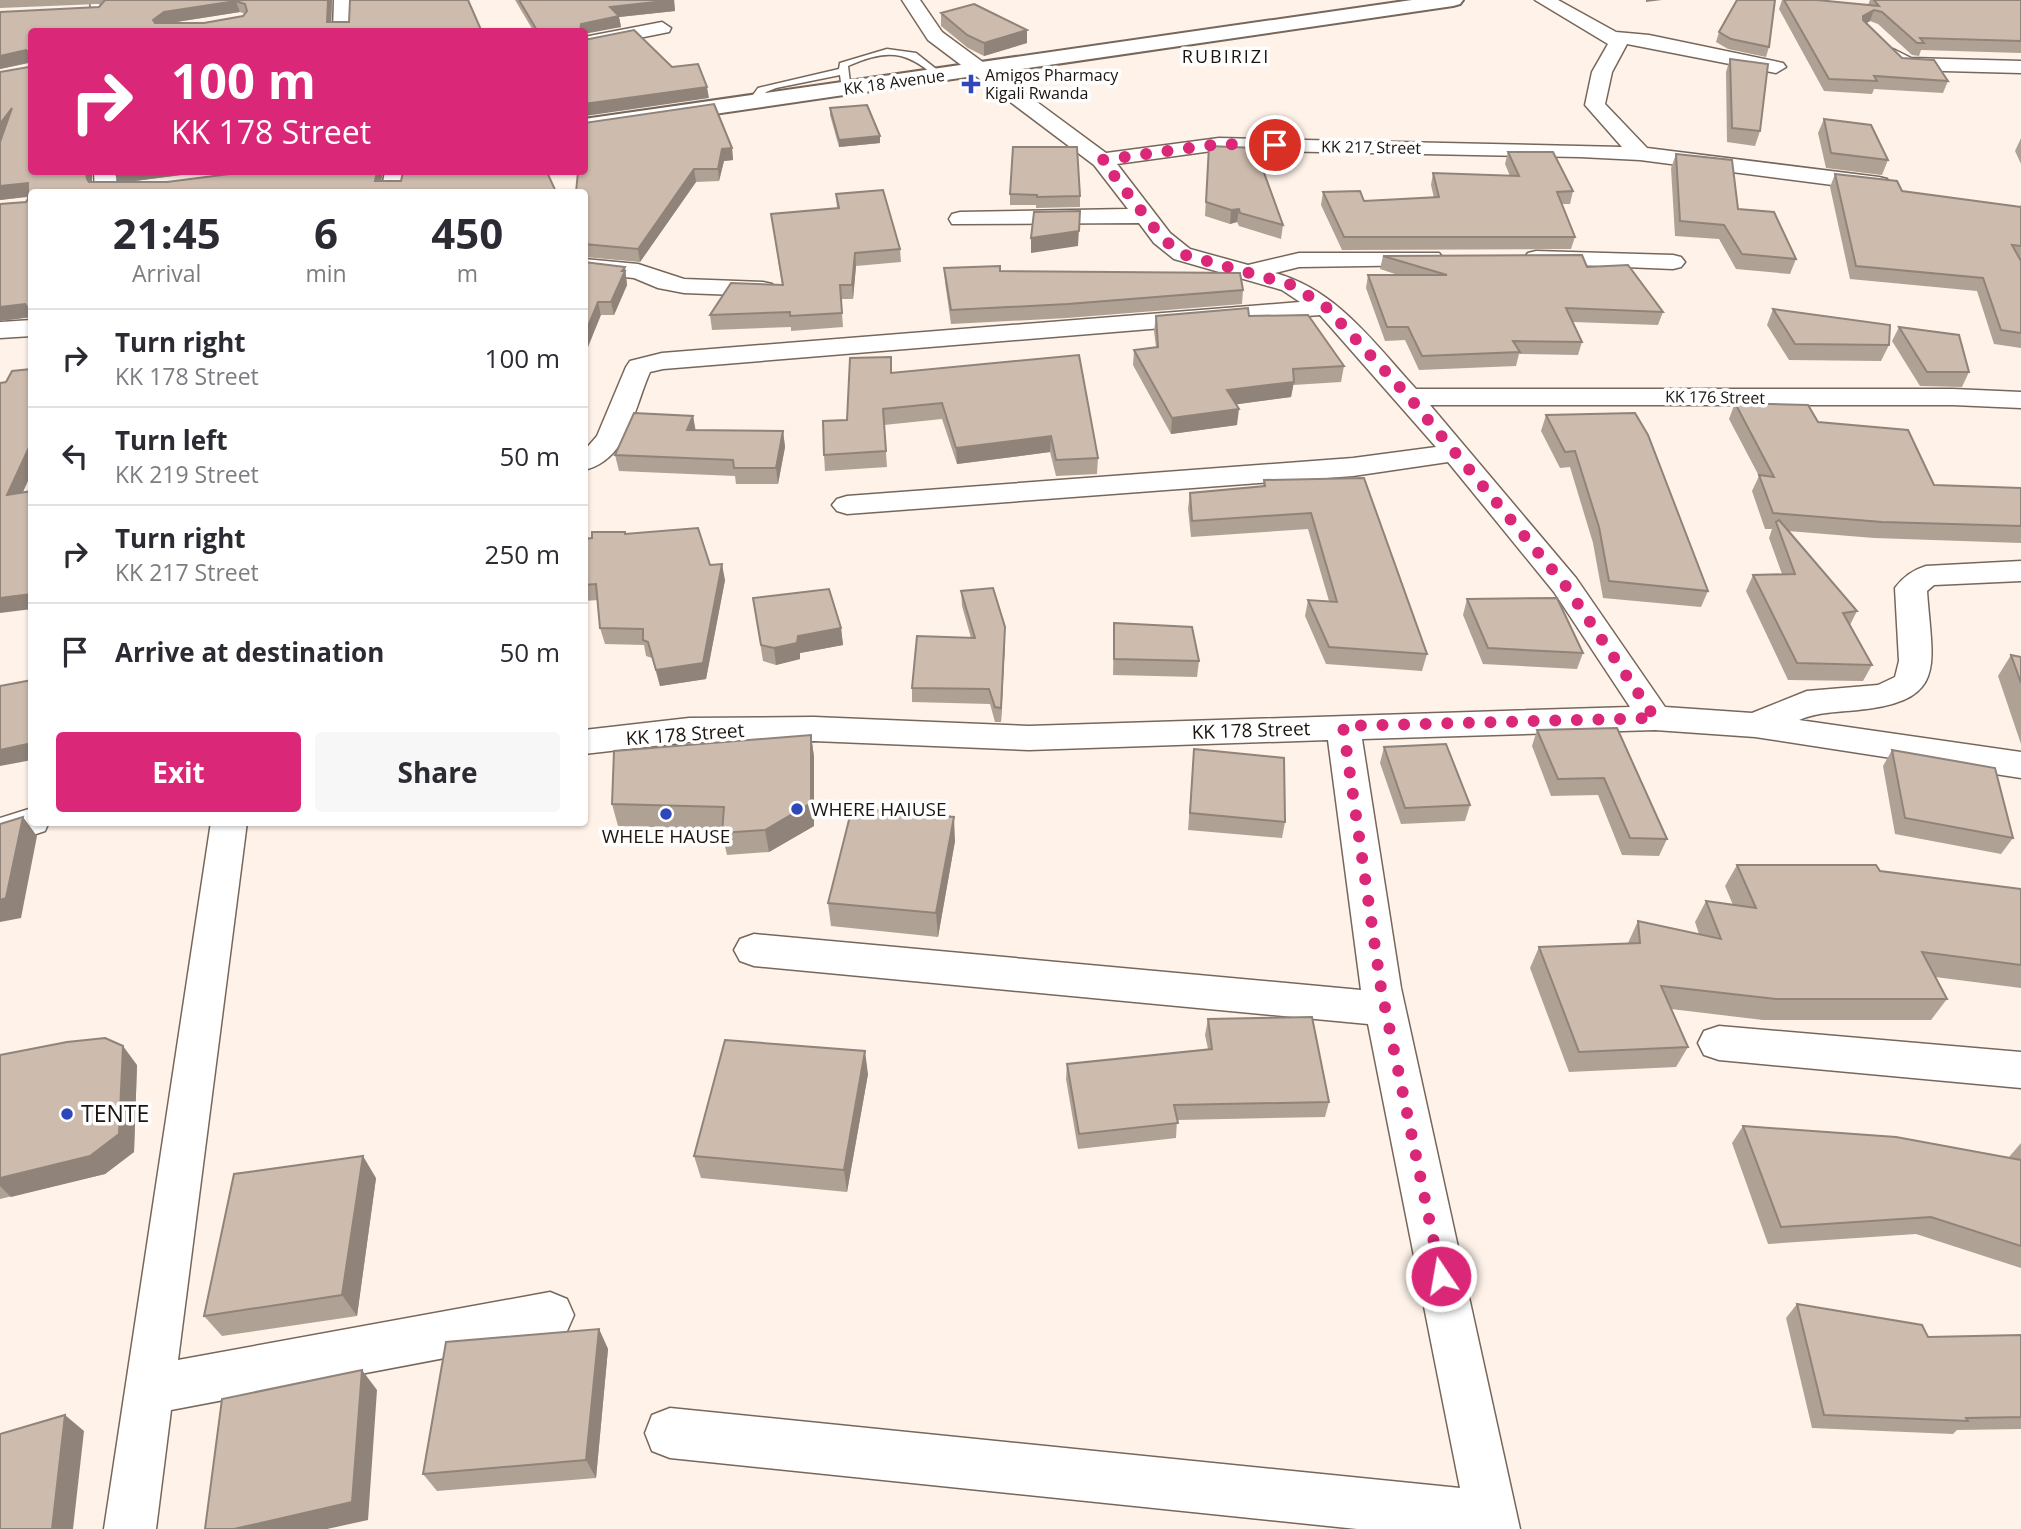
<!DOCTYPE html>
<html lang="en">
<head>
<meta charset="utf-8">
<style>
	body { margin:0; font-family:"Open Sans",sans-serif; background:#f7f7f7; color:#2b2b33; height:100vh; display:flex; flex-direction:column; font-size:26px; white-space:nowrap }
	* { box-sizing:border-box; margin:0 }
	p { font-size:23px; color:#7c7c81 }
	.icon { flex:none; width:38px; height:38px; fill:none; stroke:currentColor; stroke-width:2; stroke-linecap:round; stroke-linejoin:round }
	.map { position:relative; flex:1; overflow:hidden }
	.sheet { position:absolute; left:28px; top:189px; width:560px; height:637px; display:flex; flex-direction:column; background:#fff; border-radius:7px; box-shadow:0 2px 5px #0004 }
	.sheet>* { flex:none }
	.banner { position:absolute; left:28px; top:28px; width:560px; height:147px; border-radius:7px; box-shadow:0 2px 5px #0004; background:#db2777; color:#fff; overflow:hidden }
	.pin { position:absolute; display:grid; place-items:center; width:60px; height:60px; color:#fff; margin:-30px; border:4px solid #fff; border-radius:50%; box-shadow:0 2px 7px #0007 }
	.me { position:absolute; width:77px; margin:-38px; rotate:348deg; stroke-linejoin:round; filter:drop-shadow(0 0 5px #0008) }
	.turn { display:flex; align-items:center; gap:24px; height:147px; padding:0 28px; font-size:32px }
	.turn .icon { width:91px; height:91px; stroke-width:2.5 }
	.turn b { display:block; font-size:49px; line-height:60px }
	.eta { display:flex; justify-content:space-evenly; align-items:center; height:119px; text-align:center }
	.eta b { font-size:42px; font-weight:700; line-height:49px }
	.action { display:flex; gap:14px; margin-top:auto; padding:14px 28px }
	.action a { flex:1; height:80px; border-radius:7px; background:#db2777; color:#fff; font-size:28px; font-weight:700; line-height:80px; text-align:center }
	.action a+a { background:#f7f7f7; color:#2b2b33 }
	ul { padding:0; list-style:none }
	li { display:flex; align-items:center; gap:21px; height:98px; padding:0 28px; border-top:2px solid #e1e1e2 }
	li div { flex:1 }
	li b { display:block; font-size:26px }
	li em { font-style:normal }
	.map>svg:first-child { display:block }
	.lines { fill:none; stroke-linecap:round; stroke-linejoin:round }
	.lane-casing { stroke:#77675a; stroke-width:3 }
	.street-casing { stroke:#77675a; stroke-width:3 }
	.secondary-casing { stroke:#77675a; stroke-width:4 }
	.lane { fill:#fff; fill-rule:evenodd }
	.street { fill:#fff; fill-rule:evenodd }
	.secondary { fill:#fff; fill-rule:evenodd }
	.wall { fill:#b0a195; fill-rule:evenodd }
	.shaded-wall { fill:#908379 }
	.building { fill:#cdbbad; stroke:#908379; stroke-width:2; fill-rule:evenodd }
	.route { stroke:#db2777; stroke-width:12; stroke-dasharray:0 21.6 }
	.poi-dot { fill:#3047b9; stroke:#fff; stroke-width:2.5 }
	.labels { text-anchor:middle; stroke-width:7; stroke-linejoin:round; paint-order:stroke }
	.far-poi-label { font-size:16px; fill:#1c1510; stroke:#fff; text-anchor:start }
	.far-street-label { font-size:16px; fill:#1c1510; stroke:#fff }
	.far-neighbourhood-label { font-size:18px; letter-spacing:2px; fill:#1c1510; stroke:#fff }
	.street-label { font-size:19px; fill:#1c1510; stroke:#fff }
	.poi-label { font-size:19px; fill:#1c1510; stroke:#fff; text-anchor:start }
	.near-poi-label { font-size:23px; fill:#1c1510; stroke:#fff; text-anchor:start }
</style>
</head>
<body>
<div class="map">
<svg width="2021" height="1529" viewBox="0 0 2021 1529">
	<rect width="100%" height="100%" fill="#fef2e9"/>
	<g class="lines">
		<defs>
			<path id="lane" d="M887 49 916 53 945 76 937 78C906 50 886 49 848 66L851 91 842 89 840 75 776 88 766 92 757 104 748 102 758 88 839 69 840 63Z"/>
			<path id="street" d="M91 0H109L107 32H89Z
				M334 0H352L351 32H333Z
				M902 0H920L942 32 1106 153 1219 138 1622 147 1585 105 1592 72 1608 44 1535 0H1558L1616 32 1649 35 1783 63 1786 67 1776 73 1627 44 1612 72 1605 104 1647 148 1879 177 1887 179 1890 184 1887 189 1879 191 1640 160 1580 157 1219 150 1117 164 1170 233 1190 249 1248 265 1299 253H1439L1443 258 1439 263 1431 265 1299 267 1275 273C1337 290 1374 343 1416 389H1953L2021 392V408L1953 405H1430L1576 578 1665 707 1752 713 1807 691 1878 685 1895 677 1899 661 1895 588C1903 577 1913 570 1926 566L2021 561V581L1934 585 1927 591C1932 665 1949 701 1858 710 1838 712 1818 712 1799 720L2021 752V778L1755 737 1655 730 1362 739 1401 988 1520 1529H1357L670 1458 652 1451 645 1433 652 1415 670 1408 1460 1488 1368 1024 754 966 740 961 734 950 740 939 754 934 1361 990 1328 740 1029 750 814 741 689 742 584 754V730L689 718 814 717 1029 726 1630 707 1554 592 1448 462 1353 476 847 514 837 511 832 505 837 499 847 496 1353 458 1436 447 1320 315 663 369 650 372C634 408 628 460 584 470V451L597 436 626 367 630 361 662 353 1300 302 1282 290 1174 259 1154 243 1139 223 952 224 949 219 952 214 960 212 1128 209 1094 165 928 40Z
				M662 22 671 28 669 32 584 49V37Z
				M1893 49 1911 58 2021 61V73L1906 70 1899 68 1883 55Z
				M94 172H116L117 192H95Z
				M385 172H407L403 192H381Z
				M1536 251 1673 255 1681 257 1685 262 1681 267 1673 269 1528 263 1524 258 1528 253Z
				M584 259 638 264 684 279 763 282 772 284 775 289 772 294 763 296 684 293 658 288 634 278 584 273Z
				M32 320V336L0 338V322Z
				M32 808V822H49L45 831 0 846V818Z
				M211 822H247L178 1360 550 1292 567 1299 574 1315 567 1331 550 1338 171 1410 156 1529H104Z
				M1719 1026 2021 1052V1088L1719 1060 1704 1055 1698 1043 1704 1031Z"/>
			<path id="secondary" d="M1412 0H1463L1460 4 1453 6 584 133V119Z"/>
		</defs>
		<use href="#lane" class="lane-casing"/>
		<use href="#street" class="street-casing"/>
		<use href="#secondary" class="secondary-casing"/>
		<use href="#lane" class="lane"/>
		<use href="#street" class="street"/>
		<use href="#secondary" class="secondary"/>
	</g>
	<path class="wall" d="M0 0H332L331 22 482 32H32L91 172 92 182H119L114 172H204L128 182H167L245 172H383L381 181 556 192H32V317L0 321 26 202 28 199V197L0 200V72L29 67V63L0 69V12L99 7 101 5 98 4 0 8ZM240 12 245 14 243 16 204 23H171Z
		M515 0H674L675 11 619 17 621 27 584 32H534Z
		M1782 0H1817L1868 5 1870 0H2021V53L1921 50 1919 56 1912 55 1878 24 1870 21 1866 23 1902 58 1948 81 1943 93 1874 89 1872 94 1824 91 1779 9Z
		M941 13 1027 43 984 56 968 48 941 26Z
		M1719 32 1769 47 1766 57 1728 49 1716 42Z
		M1730 59 1760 131 1755 146 1727 142 1726 72Z
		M830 108 880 143 839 147 830 115Z
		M1824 119 1888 160 1882 175 1826 168 1818 133Z
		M2021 138V164L2015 151Z
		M732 148 733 160 724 161 719 181 696 182 640 262 584 257V192Z
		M1508 152 1573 191 1570 204H1562L1575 237 1571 249 1342 250 1321 205 1323 192 1364 201 1434 198 1431 185 1433 173 1510 176 1505 164Z
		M1676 154 1738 209 1796 259 1790 274 1736 269 1719 239 1675 236 1671 168Z
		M1208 159 1283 225 1281 239 1239 226 1237 222 1230 224 1205 216Z
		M1835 174 1902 191 2020 207 2021 204V348L1994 344 1977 291 1850 279 1830 187Z
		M836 194 900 249 901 262 856 266 853 299H841L843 327 791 331V327L712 330 710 315 782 285 771 214 837 209Z
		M1010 194 1080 196V207L1036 208V205H1010Z
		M1383 256 1587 267 1663 312 1658 325 1573 322 1582 342 1578 355 1519 354 1516 366 1419 370 1405 340 1385 341 1366 288 1368 275H1398L1380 269Z
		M584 262 625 267 627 285 614 315H601Z
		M944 268 1000 271 1243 290 1242 304 1067 318 951 324 945 282Z
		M1773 309 1889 345 1881 361 1789 360 1767 325Z
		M1156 316H1249L1344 366 1341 382 1293 385 1291 397 1236 404 1237 425 1171 434 1133 365 1134 350 1156 347 1154 331Z
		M1899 327 1969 372 1962 387 1920 386 1892 341Z
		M892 373 1098 458 1097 474 1056 476 1050 452 957 464 942 419 884 425 887 467 825 471 824 455 847 420Z
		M1735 403 1818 422 1934 485 2021 488V543L1874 538 1788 531 1857 611 1850 625 1872 665 1863 681 1788 680 1746 591 1753 575 1782 574 1769 538 1772 529H1765L1752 491 1759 476 1729 419Z
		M1546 415 1708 591 1701 607 1603 598 1593 543 1570 467 1560 468 1541 431Z
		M693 416 695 430 783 431 785 447 778 484H736L735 476 619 471 615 455Z
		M1364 478 1427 654 1422 671 1326 664 1305 616 1308 600 1329 601 1308 529 1191 537 1188 509 1190 493 1263 486 1264 480Z
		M625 534 710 565 725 580 706 679 660 686 652 658 646 656 644 645 605 644 600 628 598 600 584 601V539Z
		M961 591 1005 641 1001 722H995L990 704 912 702V688L971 638 962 606Z
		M753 598 841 628 843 645 800 653V659L776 665 763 661Z
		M1467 599 1583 653 1577 669 1483 664 1463 615Z
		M1114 623 1199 661 1197 677 1113 675Z
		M2011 655 2021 657V744L1998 676Z
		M1617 728 1667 839 1659 856 1622 855 1598 795 1551 796 1532 746 1537 730Z
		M811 735 814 757V826L769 852 727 855 722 833V829L618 826 612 804Z
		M1384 747 1470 805 1465 821 1401 824 1380 763Z
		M1194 749 1285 822 1282 838 1188 830Z
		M1892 750 2013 838 2001 854 1895 834 1883 766Z
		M955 841 938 937 831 926 828 903Z
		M1737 865 1880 871 2021 889V988L1935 977 1947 999 1931 1020H1763L1671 1009 1688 1047 1676 1067 1569 1072 1530 968 1539 947 1628 943 1638 921 1699 934 1695 922 1706 901 1733 905 1725 886Z
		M1208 1019 1329 1102 1325 1117 1177 1120 1176 1138 1078 1149 1066 1079 1067 1064 1208 1049 1205 1035Z
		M0 1055 137 1065 134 1152 105 1174 0 1199Z
		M868 1074 847 1192 701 1178 694 1156Z
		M1743 1126 2009 1157 2021 1143V1268L1916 1234 1768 1244 1732 1143Z
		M376 1178 357 1316 222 1336 204 1316Z
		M1797 1304 1928 1337 2021 1335V1429L1957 1430 1953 1434 1812 1428 1786 1318Z
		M599 1329 608 1349 596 1478 437 1491 423 1474Z"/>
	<path class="shaded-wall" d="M328 0H332L331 32 327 22Z
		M674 0 675 11 619 17 621 27 584 34V32H580L581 24 610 7Z
		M1646 0H1662L1646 2Z
		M236 1 240 12 169 23 158 32 153 20 164 12Z
		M1874 10 1870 21 1859 28 1863 16Z
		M1027 30V43L984 56V43Z
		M26 50 32 62 0 69V56Z
		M707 87 709 98 585 116 584 104Z
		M12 108 0 145V124Z
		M880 136V143L839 147V140Z
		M732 148 733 160 724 161 719 181 718 169 722 149Z
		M694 169 696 182 640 262 638 249Z
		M86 172H92V192L87 179Z
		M114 172H204L119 183Z
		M377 172H383L379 192 375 181Z
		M28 183 32 196 0 200V186Z
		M1239 209 1237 222 1230 224 1231 210Z
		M1080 211 1078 246 1031 253V238Z
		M855 253 856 266 853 299 852 285Z
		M625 267 627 285 614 315 611 302 622 271Z
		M598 302 601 315 584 357V336Z
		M25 304 32 317 0 321V307Z
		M1294 382 1291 397 1225 406 1227 390Z
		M1239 409 1237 425 1171 434 1172 418Z
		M693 416 696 432 687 430Z
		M783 431 785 447 778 484 776 468Z
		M1051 436 1050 452 957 464 956 448Z
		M32 441V472L15 510 7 495Z
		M722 564 725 580 706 679 660 686 656 670Z
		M32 594V609L0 613V598Z
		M1005 627V641L1001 722V708Z
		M841 628 843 645 800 653V659L776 665 774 648 798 636Z
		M811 735 814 757V826L769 852 765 830Z
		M32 743V760L0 766V750Z
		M23 817 37 836 21 918 0 922V900Z
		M954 817 955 841 938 937 936 913Z
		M123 1046 137 1065 134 1152 105 1174 11 1197 0 1186V1178Z
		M865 1051 868 1074 847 1192 844 1170Z
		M363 1156 376 1178 357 1316 342 1295Z
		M599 1329 608 1349 596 1478 586 1460Z
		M362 1370 377 1390 368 1520 327 1529H234Z
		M65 1415 84 1431 73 1529H52Z"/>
	<path class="building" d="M105 0H328L327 22H349L350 0H468L482 32H32V172H86L87 179 89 182H167L245 172H377L375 181H401L403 172H547L556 192H32V308H28L25 304 0 307V204L26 202 28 199V183L0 186V142L12 108 0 124V72L29 67V53L26 50 0 56V12L99 7ZM236 1 245 4 247 11 243 16 204 23H155L153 20 164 12Z
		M519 0H674L610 7 619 16 581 24 580 32H538Z
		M1737 0H1775L1769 47 1731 39 1719 32Z
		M1784 0H1817L1879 6 1874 0H2021V41L1920 38 1924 43H1917L1882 12 1874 10 1863 16V20L1902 58 1934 60 1948 81 1874 76 1877 81 1829 79Z
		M974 4 1027 30 984 43 967 35 941 13Z
		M634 30 672 67 698 64 707 87 584 104V40Z
		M1730 59 1768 64 1760 131 1732 128Z
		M714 104 732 148 722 149 718 169H694L638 249 584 244V192H576L578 172H584V123Z
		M867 105 880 136 839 140 830 108Z
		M1824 119 1871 125 1888 160 1831 153Z
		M1209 146 1255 148 1283 225 1240 213 1239 209 1231 210 1206 202Z
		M1013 147H1077L1080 196 1037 197V195L1010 194Z
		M1508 152H1553L1573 191 1557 192 1575 237H1344L1323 192 1360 191 1364 201 1439 197 1433 173 1519 176Z
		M1676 154 1732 160 1738 209 1774 212 1796 259 1742 254 1724 225 1680 221Z
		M1835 174 1897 181 1902 191 2021 207V246L2012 245 2021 261V333L2001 330 1983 278 1856 266Z
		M883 190 900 249 855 253 852 285H840L842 313 790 316V312L710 315 731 283 783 285 771 214 839 208 836 194Z
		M1080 211 1079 231 1031 238 1034 212Z
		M1582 255 1587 267 1628 265 1663 312 1566 308 1582 342 1513 341 1520 352 1422 356 1408 327H1387L1368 275H1447L1383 256Z
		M584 262 625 267 622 271H625L611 302H598L584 336Z
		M1000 266V271L1240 273 1243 290 1068 304 951 310 944 268Z
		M1248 308 1249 316 1308 315 1344 366 1293 369 1294 382 1227 390 1239 409 1172 418 1134 350 1158 347 1156 316Z
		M1773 309 1890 325 1889 345 1795 344Z
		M1899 327 1959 335 1969 372H1927Z
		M1079 355 1098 458 1056 460 1051 436 956 448 942 403 883 409 886 451 824 455 823 421 847 420 850 358 891 357V373Z
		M32 368V441L7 495 32 491V594L0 598V383L6 382 12 371 31 369Z
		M1735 403 1808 405 1818 422 1908 430 1934 485 2021 488V526L1882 522 1773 513 1759 475 1774 477Z
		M634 413 693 416 687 430 783 431 776 468H734L733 460 615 455Z
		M1635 413 1648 435 1708 591 1609 581 1599 527 1575 451 1565 452 1546 415Z
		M1364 478 1427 654 1329 647 1308 600 1337 602 1311 513 1192 521 1190 493 1265 486 1264 480Z
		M1779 520 1857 611 1843 613 1872 665 1797 663 1753 575 1795 574 1776 522Z
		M698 528 710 565 722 564 703 663 656 670 648 642 643 640V629L600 628 596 584 584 585V539L592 538V532H625V534Z
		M993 588 1005 627 1001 708 995 707 989 689 912 688 917 636 975 638 961 591Z
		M829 589 841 628 798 636 797 643 774 648 761 645 753 598Z
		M1557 598 1583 653 1488 648 1467 599Z
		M1114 623 1192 627 1199 661 1114 659Z
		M2011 655 2021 657V683Z
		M32 680V743L0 750V686Z
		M1617 728 1667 839 1630 838 1604 778 1558 779 1537 730Z
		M811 735V803L765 830 722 833 724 807 612 804 614 751Z
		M1446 744 1470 805 1405 808 1384 747Z
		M1194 749 1284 758 1285 822 1190 813Z
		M1892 750 1995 768 2013 838 1905 818Z
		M852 808 954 817 936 913 828 903Z
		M23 817 6 898 0 900V824Z
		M1737 865H1876L1880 871 2021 889V965L1922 952 1947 999H1776L1661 986 1688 1047 1579 1052 1539 947 1640 943 1638 921 1721 939 1706 901 1756 908Z
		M1312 1017 1329 1102 1174 1105 1178 1123 1079 1134 1067 1064 1212 1049 1208 1019Z
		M105 1038 123 1046 119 1134 90 1156 0 1178V1055L67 1042Z
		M725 1040 865 1051 844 1170 694 1156Z
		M1743 1126 1896 1137 2021 1160V1246L1931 1217 1781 1227Z
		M363 1156 342 1295 204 1316 234 1174Z
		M1797 1304 1922 1325 1928 1337 2021 1335V1417L1966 1418 1968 1421 1824 1415Z
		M599 1329 586 1460 423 1474 446 1342Z
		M362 1370 352 1502 234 1529H205L222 1399Z
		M65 1415 52 1529H0V1434Z"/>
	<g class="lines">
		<path class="route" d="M1275 145 1219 144 1102 160 1162 238 1182 254 1292 285 1326 307 1409 397 1565 585 1655 718 1343 726 1381 988 1441 1276"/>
	</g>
	<g class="poi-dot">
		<path d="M967.5 73.5h7v7h7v7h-7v7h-7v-7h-7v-7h7z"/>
		<circle cx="797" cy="809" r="7"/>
		<circle cx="666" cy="814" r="7"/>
		<circle cx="67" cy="1114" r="7"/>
	</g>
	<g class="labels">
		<g class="far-poi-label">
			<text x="985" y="81">Amigos Pharmacy<tspan x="985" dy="18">Kigali Rwanda</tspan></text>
		</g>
		<g class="far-street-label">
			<text transform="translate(894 82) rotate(-8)" y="6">KK 18 Avenue</text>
			<text transform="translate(1371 147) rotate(1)" y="6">KK 217 Street</text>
			<text transform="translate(1715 397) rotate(1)" y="6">KK 176 Street</text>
		</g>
		<g class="far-neighbourhood-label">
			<text x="1226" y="63">RUBIRIZI</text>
		</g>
		<g class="street-label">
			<text transform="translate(1251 730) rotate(-2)" y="7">KK 178 Street</text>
			<text transform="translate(685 734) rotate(-4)" y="7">KK 178 Street</text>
		</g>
		<g class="poi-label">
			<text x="811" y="816">WHERE HAIUSE</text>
			<text x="666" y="843" text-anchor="middle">WHELE HAUSE</text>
		</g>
		<g class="near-poi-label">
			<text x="81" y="1122">TENTE</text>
		</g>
	</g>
</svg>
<div class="pin" style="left:1275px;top:145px;background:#d93025"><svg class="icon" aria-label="arrive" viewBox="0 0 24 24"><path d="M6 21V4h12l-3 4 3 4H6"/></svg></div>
<svg class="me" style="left:1441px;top:1276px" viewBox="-20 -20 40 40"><circle r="17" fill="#db2777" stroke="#fff" stroke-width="3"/><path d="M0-11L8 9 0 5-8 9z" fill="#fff"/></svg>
<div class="banner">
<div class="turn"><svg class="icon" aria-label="right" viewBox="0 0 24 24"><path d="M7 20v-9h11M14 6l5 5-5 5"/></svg><div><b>100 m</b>KK 178 Street</div></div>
</div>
<section class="sheet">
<div class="eta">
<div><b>21:45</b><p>Arrival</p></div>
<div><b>6</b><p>min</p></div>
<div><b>450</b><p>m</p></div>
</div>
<ul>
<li><svg class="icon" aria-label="right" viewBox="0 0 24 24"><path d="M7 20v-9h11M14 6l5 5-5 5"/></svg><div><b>Turn right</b><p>KK 178 Street</p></div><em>100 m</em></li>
<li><svg class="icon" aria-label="left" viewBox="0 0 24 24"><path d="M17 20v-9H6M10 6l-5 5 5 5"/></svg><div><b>Turn left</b><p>KK 219 Street</p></div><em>50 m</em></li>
<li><svg class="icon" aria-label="right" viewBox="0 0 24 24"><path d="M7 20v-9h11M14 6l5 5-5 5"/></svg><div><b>Turn right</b><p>KK 217 Street</p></div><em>250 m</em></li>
<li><svg class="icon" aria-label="arrive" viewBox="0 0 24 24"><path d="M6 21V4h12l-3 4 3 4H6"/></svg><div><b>Arrive at destination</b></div><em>50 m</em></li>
</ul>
<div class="action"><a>Exit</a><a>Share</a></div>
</section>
</div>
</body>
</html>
